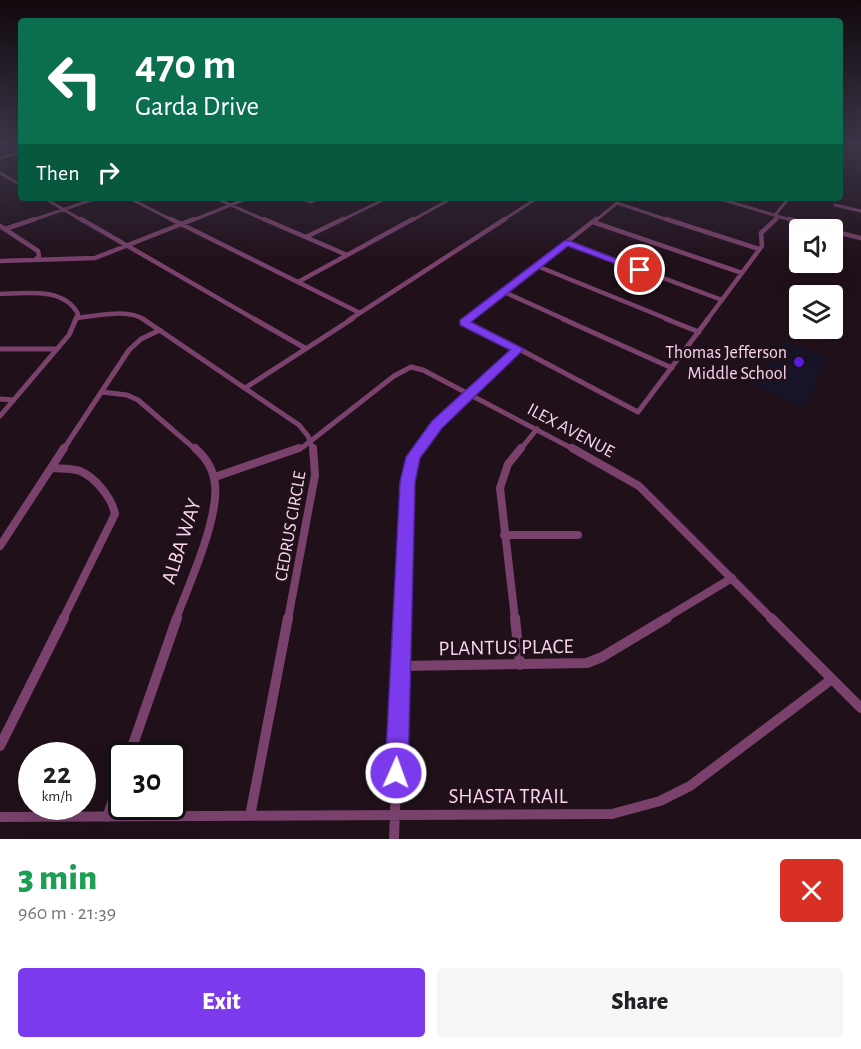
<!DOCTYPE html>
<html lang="en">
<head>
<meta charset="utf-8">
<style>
	body { margin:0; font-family:"Alegreya Sans",sans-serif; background:#f6f6f6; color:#202124; height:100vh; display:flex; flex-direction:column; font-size:22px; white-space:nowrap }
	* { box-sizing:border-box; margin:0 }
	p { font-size:20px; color:#757577 }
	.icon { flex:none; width:33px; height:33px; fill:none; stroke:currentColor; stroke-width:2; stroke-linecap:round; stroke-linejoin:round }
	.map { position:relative; height:839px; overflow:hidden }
	.sheet { display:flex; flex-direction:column; background:#fff; flex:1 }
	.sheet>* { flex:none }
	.guide { position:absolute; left:18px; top:18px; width:825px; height:183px; border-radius:6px; box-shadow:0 6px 24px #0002; background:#0b6e4f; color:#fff; overflow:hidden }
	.fabs { position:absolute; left:789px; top:219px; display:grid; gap:12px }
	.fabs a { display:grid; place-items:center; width:54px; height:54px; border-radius:6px; background:#fff; box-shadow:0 6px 24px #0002; font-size:30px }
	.speed { position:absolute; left:18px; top:742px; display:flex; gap:12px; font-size:30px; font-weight:700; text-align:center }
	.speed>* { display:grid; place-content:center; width:78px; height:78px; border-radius:50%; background:#fff; box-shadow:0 6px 24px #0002; line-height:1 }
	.speed small { font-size:15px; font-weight:400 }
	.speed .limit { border:3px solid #111; border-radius:9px; background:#fff; color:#111 }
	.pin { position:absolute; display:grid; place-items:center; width:51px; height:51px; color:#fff; margin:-26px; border:3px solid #fff; border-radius:50%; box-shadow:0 2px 6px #0007 }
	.me { position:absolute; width:66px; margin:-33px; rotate:2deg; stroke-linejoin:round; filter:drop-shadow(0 0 4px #0008) }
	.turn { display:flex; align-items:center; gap:21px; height:126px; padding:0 18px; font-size:27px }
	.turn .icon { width:78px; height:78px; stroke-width:2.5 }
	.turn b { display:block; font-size:42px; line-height:51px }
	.then { display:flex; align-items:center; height:57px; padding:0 18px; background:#0003; gap:12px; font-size:22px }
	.round { display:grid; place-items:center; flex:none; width:63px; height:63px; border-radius:6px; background:#f6f6f6 }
	.summary { display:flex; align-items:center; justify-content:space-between; height:102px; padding:0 18px }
	h1 { font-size:36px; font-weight:800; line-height:45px; color:#1e9e55 }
	.button { display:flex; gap:12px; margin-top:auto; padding:12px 18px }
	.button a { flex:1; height:69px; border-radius:6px; background:#7c3aed; color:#fff; font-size:24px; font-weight:800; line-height:69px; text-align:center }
	.button a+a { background:#f6f6f6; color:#202124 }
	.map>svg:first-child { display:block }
	.green { fill:#171429 }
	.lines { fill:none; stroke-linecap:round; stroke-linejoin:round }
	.minor-far4 { stroke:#79416b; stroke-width:3 }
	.minor-far3 { stroke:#79416b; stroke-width:4.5 }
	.minor-far2 { stroke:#79416b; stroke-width:5 }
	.minor-far1 { stroke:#79416b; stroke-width:8 }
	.minor { stroke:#79416b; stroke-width:10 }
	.route { fill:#7c3aed; stroke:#51269a; stroke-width:1.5 }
	.poi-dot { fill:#581cde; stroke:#20101a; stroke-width:2 }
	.labels { text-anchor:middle; stroke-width:6; stroke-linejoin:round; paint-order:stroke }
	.poi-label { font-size:18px; fill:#fad4ed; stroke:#20101a; text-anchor:end }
	.street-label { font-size:18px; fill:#fad4ed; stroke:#20101a }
	.near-street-label { font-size:21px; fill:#fad4ed; stroke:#20101a }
</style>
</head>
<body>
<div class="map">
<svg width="861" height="839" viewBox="0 0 861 839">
	<rect width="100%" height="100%" fill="#20101a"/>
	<path class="green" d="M782 341 827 357 805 407 756 387Z"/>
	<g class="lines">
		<path class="minor-far4" d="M0 158 21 152
			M0 173 21 185
			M44 198 83 221
			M129 198 174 221
			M215 198 267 221
			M299 198 311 202 320 198
			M717 198 794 221
			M835 205 861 211
			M30 221 97 198
			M191 221 248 198
			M340 221 387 198
			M411 221 452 198
			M502 221 537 198
			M595 221 617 203 671 221
			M774 221 778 217 775 215 789 198"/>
		<path class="minor-far3" d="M81 219 256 320
			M171 219 360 313
			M264 219 347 255
			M666 219 759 249
			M789 219 827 230
			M593 222 742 273
			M0 226 38 251 39 256 35 260
			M5 229 35 219
			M832 231 861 238
			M306 237 343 219
			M567 242 722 300
			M0 261 95 258 194 219
			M537 266 670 320
			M298 282 413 219
			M504 292 566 320
			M0 294C26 293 64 287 78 314L75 320
			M77 318C97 316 128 308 145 320
			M349 320 505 219
			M467 320 596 219
			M707 320 762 246 761 233 776 219"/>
		<path class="minor-far2" d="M143 319 299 425 308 436 313 450
			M254 319 305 348
			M563 319 672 368
			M666 319 699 332
			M463 323 504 341 638 412 708 319
			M463 323 469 319
			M0 349H56
			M245 388 352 319
			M102 392 127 395 138 400 196 450
			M0 399 14 400
			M0 416 69 335 76 319
			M63 450 129 350 141 339 160 330
			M295 450 303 447 394 376 411 367 423 370 575 450
			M418 450 428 433 518 349
			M520 450 537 429"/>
		<path class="minor-far1" d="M572 448 639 486 772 619
			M51 468C60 469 71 468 80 471 95 477 112 498 115 514L63 619
			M215 477 299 448
			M504 535H578
			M0 546 64 448
			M176 619C189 584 219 519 215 484 213 468 206 458 195 448
			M288 619 315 475 313 448
			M402 619 408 473 418 448
			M515 619 500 488 508 464 521 448
			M664 619 732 578"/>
		<path class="minor" d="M515 618 520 665
			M771 618 861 708
			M400 666 587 663 602 657 667 618
			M0 746 64 618
			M129 756 177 618
			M250 816 288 618
			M0 817 612 814 660 801 690 786 832 679
			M107 817 122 776
			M394 839 402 618"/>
	</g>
	<linearGradient id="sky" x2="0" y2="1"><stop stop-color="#12090e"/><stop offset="0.55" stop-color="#3c3749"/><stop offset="1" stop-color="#3c3749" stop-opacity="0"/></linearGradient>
	<rect width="861" height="261" fill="url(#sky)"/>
	<path class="route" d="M564 241H570L645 270 637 272 568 246 471 322 524 349 442 428 420 458 415 482 408 773 404 781 396 784 388 781 385 773 400 482 406 457 432 421 510 350 460 325V320Z"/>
	<circle class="poi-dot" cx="799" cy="362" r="6"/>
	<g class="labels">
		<g class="poi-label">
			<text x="787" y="358">Thomas Jefferson<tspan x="787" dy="21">Middle School</tspan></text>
		</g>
		<g class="street-label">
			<text transform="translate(571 430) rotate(28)" y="6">ILEX AVENUE</text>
			<text transform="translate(290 526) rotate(-80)" y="6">CEDRUS CIRCLE</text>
		</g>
		<g class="near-street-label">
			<text transform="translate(181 541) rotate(-72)" y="7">ALBA WAY</text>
			<text transform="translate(506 647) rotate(-1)" y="7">PLANTUS PLACE</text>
			<text x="508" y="803">SHASTA TRAIL</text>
		</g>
	</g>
</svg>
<div class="fabs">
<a><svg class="icon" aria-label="sound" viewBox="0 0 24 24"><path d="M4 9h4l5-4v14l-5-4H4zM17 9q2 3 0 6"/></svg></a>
<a><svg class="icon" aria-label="layers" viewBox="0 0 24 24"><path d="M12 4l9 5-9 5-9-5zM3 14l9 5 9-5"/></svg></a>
</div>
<div class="speed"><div>22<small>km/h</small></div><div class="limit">30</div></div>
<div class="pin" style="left:640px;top:270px;background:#d93025"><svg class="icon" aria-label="arrive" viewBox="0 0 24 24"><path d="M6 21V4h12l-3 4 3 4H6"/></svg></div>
<svg class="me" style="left:396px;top:773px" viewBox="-20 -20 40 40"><circle r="17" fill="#7c3aed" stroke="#fff" stroke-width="3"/><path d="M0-11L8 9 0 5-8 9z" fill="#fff"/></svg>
<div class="guide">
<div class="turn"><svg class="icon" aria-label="left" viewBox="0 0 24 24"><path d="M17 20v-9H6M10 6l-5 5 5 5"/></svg><div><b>470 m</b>Garda Drive</div></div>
<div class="then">Then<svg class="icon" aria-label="right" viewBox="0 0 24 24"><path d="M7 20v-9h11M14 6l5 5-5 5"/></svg></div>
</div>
</div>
<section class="sheet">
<div class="summary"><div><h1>3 min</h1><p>960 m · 21:39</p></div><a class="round" style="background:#d93025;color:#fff"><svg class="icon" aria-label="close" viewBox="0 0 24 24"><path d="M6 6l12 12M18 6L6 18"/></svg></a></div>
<div class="button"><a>Exit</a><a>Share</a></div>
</section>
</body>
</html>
